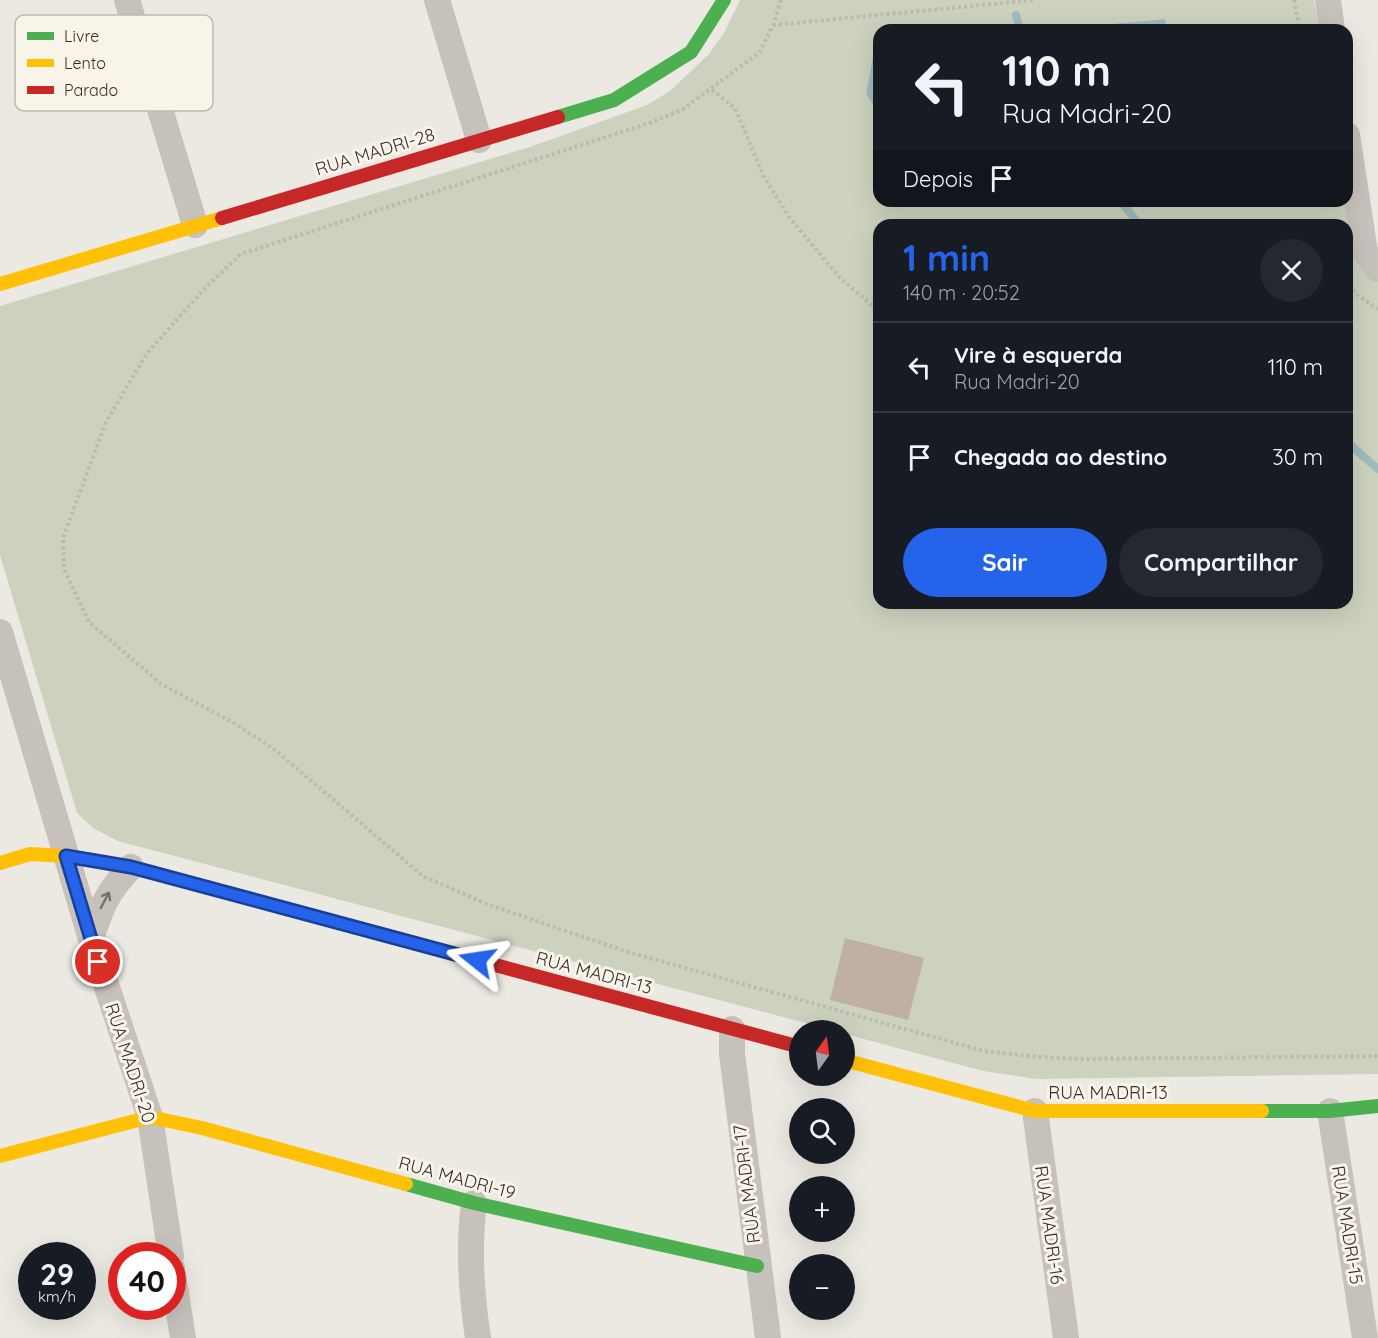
<!DOCTYPE html>
<html lang="pt">
<head>
<meta charset="utf-8">
<style>
	body { margin:0; font-family:Quicksand,sans-serif; background:#242831; color:#f1f3f6; height:100vh; display:flex; flex-direction:column; font-size:22px; white-space:nowrap }
	* { box-sizing:border-box; margin:0 }
	p { font-size:20px; color:#9ea1a6 }
	.icon { flex:none; width:33px; height:33px; fill:none; stroke:currentColor; stroke-width:2; stroke-linecap:round; stroke-linejoin:round }
	.map { position:relative; flex:1; overflow:hidden }
	.sheet { position:absolute; left:873px; top:219px; width:480px; height:390px; display:flex; flex-direction:column; background:#171b24; border-radius:18px; box-shadow:0 6px 24px #0002 }
	.sheet>* { flex:none }
	.hud { position:absolute; left:873px; top:24px; width:480px; height:183px; border-radius:18px; box-shadow:0 6px 24px #0002; background:#171b24; color:#f1f3f6; overflow:hidden }
	.needle { width:39px; rotate:14deg }
	.controls { position:absolute; left:789px; top:1020px; display:grid; gap:12px }
	.controls a { display:grid; place-items:center; width:66px; height:66px; border-radius:50%; background:#171b24; box-shadow:0 6px 24px #0002; font-size:30px }
	.speed { position:absolute; left:18px; top:1242px; display:flex; gap:12px; font-size:30px; font-weight:700; text-align:center }
	.speed>* { display:grid; place-content:center; width:78px; height:78px; border-radius:50%; background:#171b24; box-shadow:0 6px 24px #0002; line-height:1 }
	.speed small { font-size:15px; font-weight:400 }
	.speed .limit { border:9px solid #d22; background:#fff; color:#111 }
	.pin { position:absolute; display:grid; place-items:center; width:51px; height:51px; color:#fff; margin:-26px; border:3px solid #fff; border-radius:50%; box-shadow:0 2px 6px #0007 }
	.me { position:absolute; width:66px; margin:-33px; rotate:285deg; stroke-linejoin:round; filter:drop-shadow(0 0 4px #0008) }
	.turn { display:flex; align-items:center; gap:21px; height:126px; padding:0 30px; font-size:27px }
	.turn .icon { width:78px; height:78px; stroke-width:2.5 }
	.turn b { display:block; font-size:42px; line-height:51px }
	.then { display:flex; align-items:center; height:57px; padding:0 30px; background:#0003; gap:12px; font-size:22px }
	.round { display:grid; place-items:center; flex:none; width:63px; height:63px; border-radius:32px; background:#242831 }
	.head { display:flex; align-items:center; justify-content:space-between; height:102px; padding:0 30px }
	h1 { font-size:36px; font-weight:800; line-height:45px; color:#2563eb }
	.primary-button { display:flex; gap:12px; margin-top:auto; padding:12px 30px }
	.primary-button a { flex:1; height:69px; border-radius:36px; background:#2563eb; color:#fff; font-size:24px; font-weight:800; line-height:69px; text-align:center }
	.primary-button a+a { background:#242831; color:#f1f3f6 }
	ul { padding:0; list-style:none }
	li { display:flex; align-items:center; gap:18px; height:90px; padding:0 30px; border-top:2px solid #363941 }
	li div { flex:1 }
	li b { display:block; font-size:22px }
	li em { font-style:normal }
	.map>svg:first-child { display:block }
	.green { fill:#ccd2bd; fill-rule:evenodd }
	.water { fill:#9ebbbd }
	.lines { fill:none; stroke-linecap:round; stroke-linejoin:round }
	.stream { stroke:#9ebbbd; stroke-width:8 }
	.building { fill:#bfafa4 }
	.path { stroke:#bfb9b3; stroke-width:4; stroke-dasharray:3 3; stroke-linecap:butt }
	.street { stroke:#c6c1bb; stroke-width:26 }
	.fast { stroke:#4caf50; stroke-width:14 }
	.slow { stroke:#ffc107; stroke-width:14 }
	.jam { stroke:#c62828; stroke-width:14 }
	.oneway { stroke:#77716b }
	.route-casing { stroke:#184099; stroke-width:15 }
	.route { stroke:#2563eb; stroke-width:10 }
	.labels { text-anchor:middle; stroke-width:6; stroke-linejoin:round; paint-order:stroke }
	.street-label { font-size:18px; fill:#372f29; stroke:#f9f4ea }
	.key { fill:#f9f4ea; stroke:#bfb9b0; stroke-width:1.5 }
	.key-label { font-size:16px; fill:#372f29 }
</style>
</head>
<body>
<div class="map">
<svg width="1378" height="1338" viewBox="0 0 1378 1338">
	<rect width="100%" height="100%" fill="#ece9e2"/>
	<path class="green" d="M740 0H1314L1319 30H1167L1164 19 1042 30H879V44L875 45 866 94 879 114V201H1345C1349 231 1347 267 1378 282V1074L1037 1079 983 1071 845 1034 844 1030H832L118 841 93 828 77 813 0 555V306L530 147 647 105 670 91 709 54 724 33ZM879 225H1347V603H879Z"/>
	<path class="water" d="M1165 19 1167 30H1042Z
		M879 44V114L866 94 875 45Z"/>
	<g class="lines">
		<path class="stream" d="M1016 15 1020 30
			M1120 201 1140 225
			M1347 442 1378 469"/>
	</g>
	<path class="building" d="M845 938 924 958 908 1020 830 1000Z"/>
	<g class="lines">
		<path class="path" d="M781 0 773 25 759 53 683 109 650 123 241 254 208 285 147 353 106 422 63 538 64 569 89 622 161 684 234 723 275 750 423 876 489 905 628 952 984 1051 1038 1057 1084 1059 1378 1056
			M1294 0 1300 30
			M773 25 1035 0
			M712 90 735 108 763 175 789 217 840 278 879 311
			M1347 279 1356 294 1378 309"/>
		<path class="street" d="M127 0 195 225
			M437 0 479 140
			M1328 0 1332 30
			M1347 135 1365 252 1378 269
			M0 632 91 939 150 1117 171 1256
			M91 939C101 907 107 892 131 867
			M732 1029V1054L768 1338
			M1035 1111 1066 1338
			M1330 1111 1365 1338
			M474 1203C468 1249 471 1292 478 1338
			M172 1268 183 1338"/>
		<path class="fast" d="M558 117 614 100 691 52 724 0
			M1262 1111H1330L1378 1106
			M406 1184 474 1203 757 1266"/>
		<path class="slow" d="M0 284 222 218
			M0 863 30 854 66 856 131 867 384 935
			M844 1060 1035 1111H1262
			M0 1156 150 1117 202 1128 406 1184"/>
		<path class="jam" d="M222 218 558 117
			M384 935 800 1047"/>
	</g>
	<defs><path id="oneway-shaft" d="M-6 0H5M1.5-3L5.5 0L1.5 3" fill="none" stroke-width="1.6" stroke-linecap="round" stroke-linejoin="round" transform="scale(1.5)"/></defs>
	<use class="oneway" href="#oneway-shaft" transform="translate(105 900) rotate(-62)"/>
	<g class="lines">
		<defs>
			<path id="route" d="M98 962 66 856 131 867 477 960"/>
		</defs>
		<use href="#route" class="route-casing"/>
		<use href="#route" class="route"/>
	</g>
	<g class="labels">
		<g class="street-label">
			<text transform="translate(375 152) rotate(-17)" y="6">RUA MADRI-28</text>
			<text transform="translate(594 973) rotate(15)" y="6">RUA MADRI-13</text>
			<text transform="translate(130 1063) rotate(72)" y="6">RUA MADRI-20</text>
			<text x="1108" y="1099">RUA MADRI-13</text>
			<text transform="translate(457 1178) rotate(15)" y="6">RUA MADRI-19</text>
			<text transform="translate(747 1184) rotate(-97)" y="6">RUA MADRI-17</text>
			<text transform="translate(1049 1225) rotate(82)" y="6">RUA MADRI-16</text>
			<text transform="translate(1347 1225) rotate(81)" y="6">RUA MADRI-15</text>
		</g>
	</g>
	<rect x="15" y="15" width="198" height="96" rx="9" class="key"/>
	<rect x="27" y="32" width="27" height="8" fill="#4caf50"/>
	<rect x="27" y="59" width="27" height="8" fill="#ffc107"/>
	<rect x="27" y="86" width="27" height="8" fill="#c62828"/>
	<g class="key-label">
		<text x="64" y="42">Livre</text>
		<text x="64" y="69">Lento</text>
		<text x="64" y="96">Parado</text>
	</g>
</svg>
<div class="controls">
<a><svg class="needle" viewBox="-14 -14 28 28"><path d="M0-13l5 13h-10z" fill="#e53935"/><path d="M0 13l5-13h-10z" fill="#9ea1a6"/></svg></a>
<a><svg class="icon" aria-label="search" viewBox="0 0 24 24"><circle cx="10" cy="10" r="6"/><path d="M15 15l6 6"/></svg></a>
<a>+</a>
<a>−</a>
</div>
<div class="speed"><div>29<small>km/h</small></div><div class="limit">40</div></div>
<div class="pin" style="left:98px;top:962px;background:#d93025"><svg class="icon" aria-label="arrive" viewBox="0 0 24 24"><path d="M6 21V4h12l-3 4 3 4H6"/></svg></div>
<svg class="me" style="left:477px;top:960px" viewBox="-20 -20 40 40"><path d="M0-17L14 15 0 8-14 15z" fill="#2563eb" stroke="#fff" stroke-width="4"/></svg>
<div class="hud">
<div class="turn"><svg class="icon" aria-label="left" viewBox="0 0 24 24"><path d="M17 20v-9H6M10 6l-5 5 5 5"/></svg><div><b>110 m</b>Rua Madri-20</div></div>
<div class="then">Depois<svg class="icon" aria-label="arrive" viewBox="0 0 24 24"><path d="M6 21V4h12l-3 4 3 4H6"/></svg></div>
</div>
<section class="sheet">
<div class="head"><div><h1>1 min</h1><p>140 m · 20:52</p></div><a class="round"><svg class="icon" aria-label="close" viewBox="0 0 24 24"><path d="M6 6l12 12M18 6L6 18"/></svg></a></div>
<ul>
<li><svg class="icon" aria-label="left" viewBox="0 0 24 24"><path d="M17 20v-9H6M10 6l-5 5 5 5"/></svg><div><b>Vire à esquerda</b><p>Rua Madri-20</p></div><em>110 m</em></li>
<li><svg class="icon" aria-label="arrive" viewBox="0 0 24 24"><path d="M6 21V4h12l-3 4 3 4H6"/></svg><div><b>Chegada ao destino</b></div><em>30 m</em></li>
</ul>
<div class="primary-button"><a>Sair</a><a>Compartilhar</a></div>
</section>
</div>
</body>
</html>
